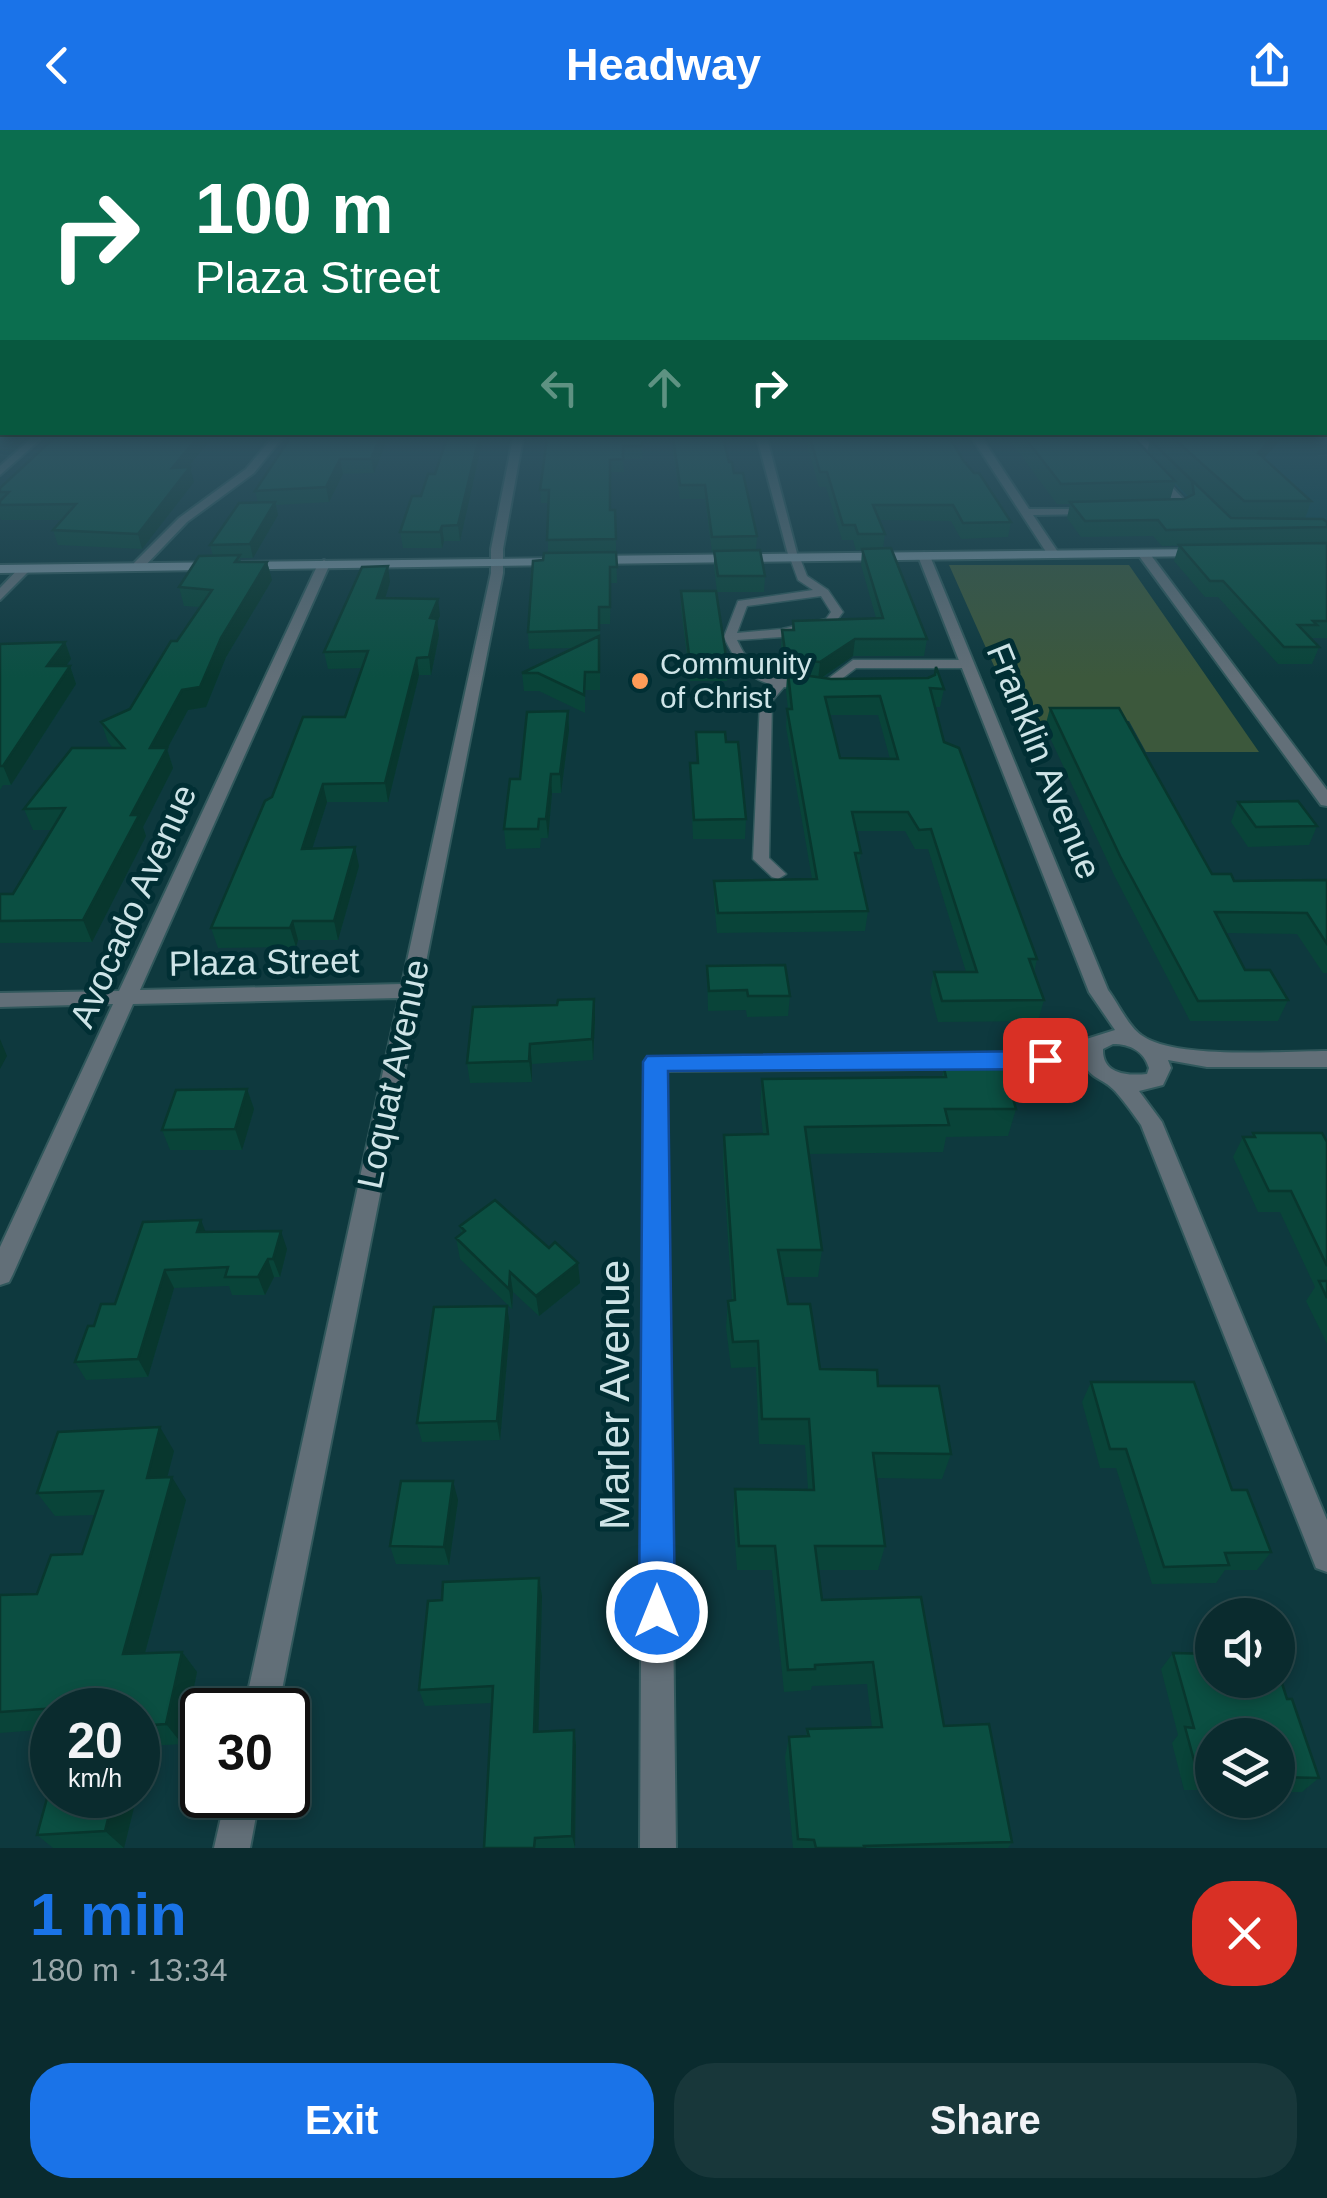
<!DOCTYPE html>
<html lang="en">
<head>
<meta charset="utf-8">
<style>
	body { margin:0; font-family:Helvetica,sans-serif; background:#18373a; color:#f1f3f6; height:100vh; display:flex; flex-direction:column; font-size:38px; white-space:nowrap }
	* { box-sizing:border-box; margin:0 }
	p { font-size:32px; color:#99a7aa }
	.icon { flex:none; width:55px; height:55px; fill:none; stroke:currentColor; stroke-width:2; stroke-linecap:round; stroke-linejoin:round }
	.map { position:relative; height:1718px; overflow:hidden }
	.details { display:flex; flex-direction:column; background:#0a2b2e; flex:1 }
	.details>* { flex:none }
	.guide { position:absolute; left:0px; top:0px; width:1328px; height:305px; box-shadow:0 5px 15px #0003,0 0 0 2px #2a474a; background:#0b6e4f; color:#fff; overflow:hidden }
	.fabs { position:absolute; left:1195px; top:1468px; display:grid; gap:20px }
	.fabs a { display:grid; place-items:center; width:100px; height:100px; border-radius:50%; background:#0a2b2e; box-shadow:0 5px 15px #0003,0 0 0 2px #2a474a; font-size:50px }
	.speed { position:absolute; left:30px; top:1558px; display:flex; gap:20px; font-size:50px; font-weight:700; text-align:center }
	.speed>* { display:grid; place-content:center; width:130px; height:130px; border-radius:50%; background:#0a2b2e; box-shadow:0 5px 15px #0003,0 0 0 2px #2a474a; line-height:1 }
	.speed small { font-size:25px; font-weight:400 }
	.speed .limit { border:5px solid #111; border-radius:15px; background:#fff; color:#111 }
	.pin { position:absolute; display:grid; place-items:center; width:85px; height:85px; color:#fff; margin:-42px; border-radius:20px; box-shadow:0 5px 15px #0006 }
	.me { position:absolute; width:110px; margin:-55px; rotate:0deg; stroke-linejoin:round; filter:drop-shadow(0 0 8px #0008) }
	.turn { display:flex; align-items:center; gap:35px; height:210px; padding:0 30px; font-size:45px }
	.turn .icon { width:130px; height:130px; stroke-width:2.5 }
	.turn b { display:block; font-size:70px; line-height:85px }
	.lanes { display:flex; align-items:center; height:95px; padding:0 30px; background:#0003; justify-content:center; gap:50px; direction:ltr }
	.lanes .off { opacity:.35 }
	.round { display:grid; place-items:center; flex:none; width:105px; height:105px; border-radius:40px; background:#18373a }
	.head { display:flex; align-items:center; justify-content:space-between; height:170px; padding:0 30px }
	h1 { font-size:60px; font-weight:800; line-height:75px; color:#1a73e8 }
	.action { display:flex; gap:20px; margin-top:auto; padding:20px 30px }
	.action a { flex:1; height:115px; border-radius:40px; background:#1a73e8; color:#fff; font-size:40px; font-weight:800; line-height:115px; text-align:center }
	.action a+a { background:#18373a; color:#f1f3f6 }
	header { display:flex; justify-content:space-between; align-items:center; height:130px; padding:0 30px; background:#1a73e8; color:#fff; font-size:45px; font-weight:800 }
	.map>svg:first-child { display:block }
	.built { fill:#08444a }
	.green { fill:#3c583c }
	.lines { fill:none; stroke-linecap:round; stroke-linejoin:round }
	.service-casing { stroke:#31585c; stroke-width:3 }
	.minor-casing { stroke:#31585c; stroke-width:4 }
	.secondary-casing { stroke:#31585c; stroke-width:4 }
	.service { fill:#626f78; fill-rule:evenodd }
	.minor { fill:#626f78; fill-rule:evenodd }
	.secondary { fill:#7b919e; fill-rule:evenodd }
	.wall { fill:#094439; fill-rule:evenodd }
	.shaded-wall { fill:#08372e }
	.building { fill:#0b4f42; stroke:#08372e; stroke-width:2.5; fill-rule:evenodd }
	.route { fill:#1a73e8; stroke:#114b97; stroke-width:2.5 }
	.poi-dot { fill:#fe9c57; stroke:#012f34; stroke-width:4 }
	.labels { text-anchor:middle; stroke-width:10; stroke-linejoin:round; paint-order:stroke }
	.far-poi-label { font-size:30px; fill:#cee4e7; stroke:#012f34; text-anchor:start }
	.street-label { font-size:35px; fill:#cee4e7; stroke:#012f34 }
	.near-street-label { font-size:42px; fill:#cee4e7; stroke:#012f34 }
</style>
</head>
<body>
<header><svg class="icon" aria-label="back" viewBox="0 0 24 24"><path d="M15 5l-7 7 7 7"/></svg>Headway<svg class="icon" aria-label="share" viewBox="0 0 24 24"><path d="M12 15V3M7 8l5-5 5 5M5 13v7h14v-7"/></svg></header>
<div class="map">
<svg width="1327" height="1718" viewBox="0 0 1327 1718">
	<rect width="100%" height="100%" fill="#0e393e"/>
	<path class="built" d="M1130 308H1327V409L1228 411Z"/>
	<path class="green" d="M949 435H1129L1259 622H1146L1129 591 1019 592Z"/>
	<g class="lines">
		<defs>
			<path id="service" d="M1136 308H1144L1167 330V334H1161Z
				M795 425 800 428 807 446 828 460 843 482 834 494 782 507 737 510C761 562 780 538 817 557L853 530H967L973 534 967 538H856L827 560 784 557 772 571 769 728 786 744 778 749 772 747 753 729 760 571 773 555C746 548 735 531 724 507L738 471 813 460 798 450 790 428ZM821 466 831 482 826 489 782 499 737 503 747 476Z"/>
			<path id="minor" d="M32 308H42L0 345V336Z
				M272 308H282L254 343 187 392 142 439H134V433L179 388 246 339Z
				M513 308H523L503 419V443L278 1580H244L399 868 133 874 13 1144 9 1152 0 1155V1117L113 874 0 877V863L119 861 318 434 324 430 330 434 140 860 402 854 491 443V419Z
				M757 308H767L799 431 789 428Z
				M972 308H982L1029 379H1098V383L1094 384 1033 385 1060 425 1058 428H1050Z
				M1116 308H1126L1186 372 1188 374 1181 381 1159 382V378L1176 374Z
				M1139 420H1147L1327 660V676L1321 675 1139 426Z
				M924 422 930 426 1108 860C1118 873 1128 896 1141 905 1175 930 1283 921 1327 921V937H1207L1168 930 1171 938 1163 955 1139 961 1162 992 1327 1390V1442L1316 1438 1141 995C1133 984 1125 972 1115 961 1101 946 1089 951 1081 926L1045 938 666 941 676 1718H640L644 933 647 928 1045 922 1115 900 1089 862 918 426ZM1113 914C1130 914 1144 921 1149 938L1147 944C1127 946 1102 944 1103 919Z
				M22 435 32 438 0 470V458Z
				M226 1665H260L250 1718H214Z"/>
			<path id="secondary" d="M1200 419 1204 420V426L589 434 583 430 589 426Z
				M564 428 566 431 560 435 0 443V435Z"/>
		</defs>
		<use href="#service" class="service-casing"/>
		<use href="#minor" class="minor-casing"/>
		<use href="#secondary" class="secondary-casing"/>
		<use href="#service" class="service"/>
		<use href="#minor" class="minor"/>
		<use href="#secondary" class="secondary"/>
	</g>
	<path class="wall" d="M290 308H388L374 343 343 344 329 372 276 375 278 385 253 428H240L241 432H267L272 450 226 527 206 577 188 580 167 619 173 638 143 697 146 706 92 812 0 813V764H13L52 700H33L24 679 113 618 108 612 101 592 130 579 200 477 184 476 179 457 213 426 210 415 258 372 255 361Z
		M483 308 460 411H444L442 418H403L400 402 435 344Z
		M547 308H643L642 329H623L624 342H610V380H615L617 453H611L610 494H600V560H585V583L539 561H524L522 543 575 518 529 519 528 502 543 430 548 423V373H541L540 360Z
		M671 308H723L729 332 734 343 757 406 756 420 765 446 764 462H717L714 437V422H712L705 369H680Z
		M805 308H950L963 330 1011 392 1008 407 961 409 951 391 879 390 885 404 883 419 927 509 924 526H853L822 548 944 559 940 577H934L944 612 1037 829 1034 843 1044 870 1038 891 938 892 930 862 934 842H966L928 719H915L905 701H856L861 723 858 740 868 781 865 801 717 803 714 771V751L812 749 786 597 787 579H788L786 561 787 546H784L781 518 782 500H792L793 491 876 488 861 435 862 420H856L853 410H842L826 357H819ZM830 585H878L890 629 840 628Z
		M1008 308H1134L1147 322 1150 310 1147 308H1282L1264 328 1311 371 1305 389 1327 392V413L1162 416 1153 406 1081 407 1067 388 1070 374H1057ZM1174 333 1233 388H1231ZM1175 353 1188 366V368L1184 369 1170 370Z
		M188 337 194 352 142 419 58 415 53 400 62 390H1L0 387V358Z
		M1327 413V508H1312L1311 509 1319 517 1312 534H1278L1218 467H1205L1174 431 1179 415Z
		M390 452 385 468 440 486 437 492 439 505 431 545H419L388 672H327L312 719 359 736 338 810H298L296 817 218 818 211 798 272 667 345 587 362 538 328 539 324 522Z
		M681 461 727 533V551H690L681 478Z
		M65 512 71 529 66 536H70L76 554 11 655H3L0 660V514Z
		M1050 578 1212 744 1234 751 1327 750V843H1323L1297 804 1226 803 1245 840 1288 870 1278 891H1190L1114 745 1045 597Z
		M568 581 569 600 561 663H552L548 708H541L540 718 506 719 504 699 520 649Z
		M696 602 726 612 746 689 745 709H693L690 633H697Z
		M1238 672 1317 696 1309 715 1248 717 1231 692Z
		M707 836 790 866 788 886 747 887 746 880 708 881Z
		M594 869 595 889 593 930 532 934V952L470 953 467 933Z
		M959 932 1016 979 1008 1006 946 1007 943 1022 809 1024 822 1120 818 1147H783L788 1174 820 1239 878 1256 951 1324 942 1349 877 1348 885 1416 878 1440H818L822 1470 944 1596 1012 1712 1008 1718H793L785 1627 789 1607 806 1606 807 1599 872 1598 867 1554 812 1556 811 1560 784 1562 772 1440H737L733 1383 735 1359H808L805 1315 759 1314 756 1237 731 1238 726 1197 728 1171H732L723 1032 724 1005 763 1004 760 977 762 949 942 947 944 938 958 937Z
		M247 959 254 979 242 1020H170L162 1000Z
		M1253 1003 1327 1012V1214L1306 1171 1315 1157 1280 1082H1258L1233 1027 1243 1007H1251Z
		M460 1096 549 1118 580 1153 539 1186 513 1162 512 1179 460 1129 456 1108 461 1104Z
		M206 1102 287 1119 280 1147H274L265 1165H232L229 1156 174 1158 148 1247 86 1250 75 1232 94 1196 115 1174Z
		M510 1196 500 1310 422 1312 417 1293Z
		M1091 1252 1232 1360 1271 1422 1257 1440H1225L1216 1453 1152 1454 1116 1338H1100L1082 1272Z
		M174 1321 167 1347 186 1370 145 1523 182 1522 197 1542 182 1614 148 1616 138 1661V1580H52V1599L0 1603V1465L37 1464 82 1424 95 1385 55 1386 37 1363Z
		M458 1370 449 1435 396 1434 390 1416Z
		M539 1448 542 1466 538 1601 574 1600 576 1615 575 1718H484L492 1573 425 1576 419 1560 442 1470Z
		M1173 1523 1287 1569 1319 1648 1302 1662H1278V1605H1212V1660H1184L1172 1613 1178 1605 1161 1539Z
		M137 1665 124 1718H53L37 1705Z"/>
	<path class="shaded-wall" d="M197 308H212L176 352 172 338Z
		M380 308H388L374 343 371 329Z
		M479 308H483L460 411 458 395Z
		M1272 308H1282L1252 342 1258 323Z
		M340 329 343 344 329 372 326 357Z
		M190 337 194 352 142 419 138 404Z
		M275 372 278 385 253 428 250 414Z
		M442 396 444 411 442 418 440 402Z
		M267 432 272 450 226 527 206 577 188 580 167 619 173 638 143 697 146 706 92 812 83 790 131 685 150 618 182 560 221 508Z
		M388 436 390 452 380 485 377 468Z
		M438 469 440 486 437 492 439 505 431 545 429 527 430 488Z
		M855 509 853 526 818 550 820 532Z
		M65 512 71 529 53 554 47 536Z
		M417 528 419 545 388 672 385 653Z
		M70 536 76 554 11 655 3 636Z
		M568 581 569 600 561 663 560 644Z
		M551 644 552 663 548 708 546 689Z
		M323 654 327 672 306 738 302 719Z
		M355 717 359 736 338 810 334 791Z
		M293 791 298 810 296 817 290 798Z
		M594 869 595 889 593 930 592 909Z
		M0 909 7 926 0 939Z
		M530 914 532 934V952L529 931Z
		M247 959 254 979 242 1020 235 999Z
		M201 1090 208 1108 197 1102Z
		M281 1101 287 1119 280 1147 273 1129Z
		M268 1129 274 1147 265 1165 258 1147Z
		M578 1133 580 1153 539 1186 536 1166Z
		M165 1140 174 1158 148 1247 138 1229Z
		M510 1142 513 1162 512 1179 509 1159Z
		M507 1176 510 1196 500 1310 497 1291Z
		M160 1297 174 1321 161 1371 147 1348Z
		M172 1347 186 1370 139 1545 123 1524Z
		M453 1351 458 1370 449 1435 444 1417Z
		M539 1448 542 1466 538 1617 534 1602Z
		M182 1522 197 1542 182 1614 166 1594Z
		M574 1600 576 1615 575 1718 572 1706Z
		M138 1604 148 1616 138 1661Z
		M114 1665H137L124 1718 105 1701Z"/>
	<path class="building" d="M54 308H197L172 338 190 337 138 404 53 400 76 374 0 375V371L9 362H0V358Z
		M290 308H380L371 329H340L326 357 255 361Z
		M447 308H479L458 395 442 396 440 402H400L412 366H421L428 344H435Z
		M547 308H643L642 316H623V329L610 330V380H615L616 409 547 410 549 360H540Z
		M673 308H723L729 332H732L734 343H743L757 406 712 407 705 355H680Z
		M810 308H950L963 330 974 343H979L1011 392 963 393 953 375H873L885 404H858L855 395H843L827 342H820Z
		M1025 308H1134L1175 351 1061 354Z
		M1173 308H1272L1258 323 1311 371H1244Z
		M1150 310 1231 388 1323 389 1327 392V397L1166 400 1158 390 1085 391 1070 372 1184 369 1194 364 1192 351Z
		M275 372 250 414 210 415 239 373Z
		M1327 413V491H1313L1317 495H1298L1319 517H1284L1223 451H1210L1179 415Z
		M891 418 927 509H855L820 532 786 528 782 500H794L793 491 883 488 862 419Z
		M760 420 765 446H718L714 421Z
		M616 422 617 437H610V477H599V500L528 502 533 431 543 430 544 423Z
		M240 425 235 432H267L221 508 200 557 182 560 150 618H167L131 685H139L83 790 0 791V764H13L65 678 24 679 72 618H124L101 592 130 579 171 511H177L212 460 179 457 199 426Z
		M388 436 377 468 438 469 430 488 437 489 429 527 417 528 385 653 323 654 302 719 355 717 334 791H293L290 798H211L265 671 272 667 303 587H345L368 521 324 522 362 437Z
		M681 461H716L727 533H690Z
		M599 506V542H585L584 565 538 543H522Z
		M65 512 47 536H70L3 636H0V514Z
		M936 537 944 559 930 558 944 612 959 618 1037 829H1029L1044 870 942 871 934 842H977L931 699 919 700 908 682H852L861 723H855L868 781 718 783 714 751 817 749 787 579H792L788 543 831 549 928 548 935 545ZM880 566 898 629 840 628 825 567Z
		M1050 578H1119L1212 744H1231L1234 751 1327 750V814L1307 783 1215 782 1245 840H1270L1288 870 1198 871 1120 726Z
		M568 581 560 644H551L546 689H539L538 699H504L510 649H520L527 582Z
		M696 602H725L726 612H738L746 689 694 690 690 633H698Z
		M1298 671 1317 696 1256 697 1238 672Z
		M785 835 790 866H748L747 860 709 861 707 836Z
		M594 869 592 909 530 914 529 931 467 933 473 877 557 875 558 870Z
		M1002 931 1016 979H945L949 995 805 997 822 1120H778L788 1174H810L820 1239 877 1240 878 1256H939L951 1324 873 1323 885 1416H815L822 1470 921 1467 944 1596 989 1594 1012 1712 864 1716 865 1718H816L814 1710 798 1709 789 1607 809 1606 807 1599 882 1597 873 1532 815 1535V1539L788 1540 775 1416H739L735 1359 814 1360 809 1289H762L758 1211 733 1212 728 1171 735 1170 724 1005 768 1004 762 949 946 947 944 938 961 937 959 932Z
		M247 959 235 999 162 1000 176 960Z
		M1253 1003H1322L1327 1012V1136L1291 1061H1269L1243 1007H1255Z
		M495 1070 549 1118 555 1112 578 1133 536 1166 510 1142 509 1159 456 1108 465 1101 460 1096Z
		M201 1090 197 1102 281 1101 273 1129H268L258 1147H225L228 1137 165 1140 138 1229 75 1232 88 1196H94L101 1174H115L143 1092Z
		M1319 1151H1327V1168Z
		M507 1176 497 1291 417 1293 434 1177Z
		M1091 1252H1194L1232 1360H1247L1271 1422 1225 1423 1229 1435 1164 1437 1126 1319H1110Z
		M160 1297 147 1348 172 1347 123 1524 182 1522 166 1594 138 1596V1580H97L98 1575 0 1582V1465L37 1464 51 1425 82 1424 103 1361 37 1363 58 1302Z
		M401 1351H453L444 1417 390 1416Z
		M539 1448 534 1602 574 1600 572 1706 535 1708 534 1718H484L493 1556 419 1560 428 1471 442 1470 443 1452Z
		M1173 1523 1212 1524V1550H1278V1541L1287 1569H1292L1319 1648 1278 1647V1605H1212V1646L1198 1645 1185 1597 1194 1598Z
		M52 1650V1665H114L105 1701 37 1705Z"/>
	<linearGradient id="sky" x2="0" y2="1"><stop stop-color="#081f22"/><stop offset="0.56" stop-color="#305463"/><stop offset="1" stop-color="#305463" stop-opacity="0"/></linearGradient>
	<rect width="1327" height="548" fill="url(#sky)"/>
	<path class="route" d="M1045 921 1057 930 1045 939 668 941 675 1482 670 1495 657 1500 644 1495 639 1482 643 932 647 926Z"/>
	<circle class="poi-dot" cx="640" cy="551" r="10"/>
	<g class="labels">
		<g class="far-poi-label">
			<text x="660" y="544">Community<tspan x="660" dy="34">of Christ</tspan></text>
		</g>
		<g class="street-label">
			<text transform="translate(1044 631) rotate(68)" y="12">Franklin Avenue</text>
			<text transform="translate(133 776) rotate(-66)" y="12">Avocado Avenue</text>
			<text transform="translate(264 832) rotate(-1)" y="12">Plaza Street</text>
			<text transform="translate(393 944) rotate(-78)" y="12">Loquat Avenue</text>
		</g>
		<g class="near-street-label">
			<text transform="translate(614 1265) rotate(-90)" y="15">Marler Avenue</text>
		</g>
	</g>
</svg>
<div class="fabs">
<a><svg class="icon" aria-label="sound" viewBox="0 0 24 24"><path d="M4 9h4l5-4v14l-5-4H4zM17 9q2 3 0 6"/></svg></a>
<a><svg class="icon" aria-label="layers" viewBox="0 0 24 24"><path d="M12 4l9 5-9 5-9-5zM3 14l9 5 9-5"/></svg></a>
</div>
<div class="speed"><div>20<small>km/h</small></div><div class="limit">30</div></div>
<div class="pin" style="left:1045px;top:930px;background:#d93025"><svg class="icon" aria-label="arrive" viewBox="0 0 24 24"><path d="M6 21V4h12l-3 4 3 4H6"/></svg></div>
<svg class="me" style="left:657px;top:1482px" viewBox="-20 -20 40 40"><circle r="17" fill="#1a73e8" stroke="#fff" stroke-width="3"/><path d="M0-11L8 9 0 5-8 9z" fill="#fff"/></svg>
<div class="guide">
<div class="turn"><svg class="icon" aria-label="right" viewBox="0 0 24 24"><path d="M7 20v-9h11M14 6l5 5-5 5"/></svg><div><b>100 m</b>Plaza Street</div></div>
<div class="lanes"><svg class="icon off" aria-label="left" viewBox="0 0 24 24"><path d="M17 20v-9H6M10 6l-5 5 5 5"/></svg><svg class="icon off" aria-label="ahead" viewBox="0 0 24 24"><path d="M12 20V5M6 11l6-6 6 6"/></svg><svg class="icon" aria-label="right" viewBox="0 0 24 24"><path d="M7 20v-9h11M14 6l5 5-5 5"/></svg></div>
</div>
</div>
<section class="details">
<div class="head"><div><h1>1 min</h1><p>180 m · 13:34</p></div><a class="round" style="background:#d93025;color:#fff"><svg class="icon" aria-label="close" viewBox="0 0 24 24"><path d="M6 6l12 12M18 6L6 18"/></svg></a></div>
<div class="action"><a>Exit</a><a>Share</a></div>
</section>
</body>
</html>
